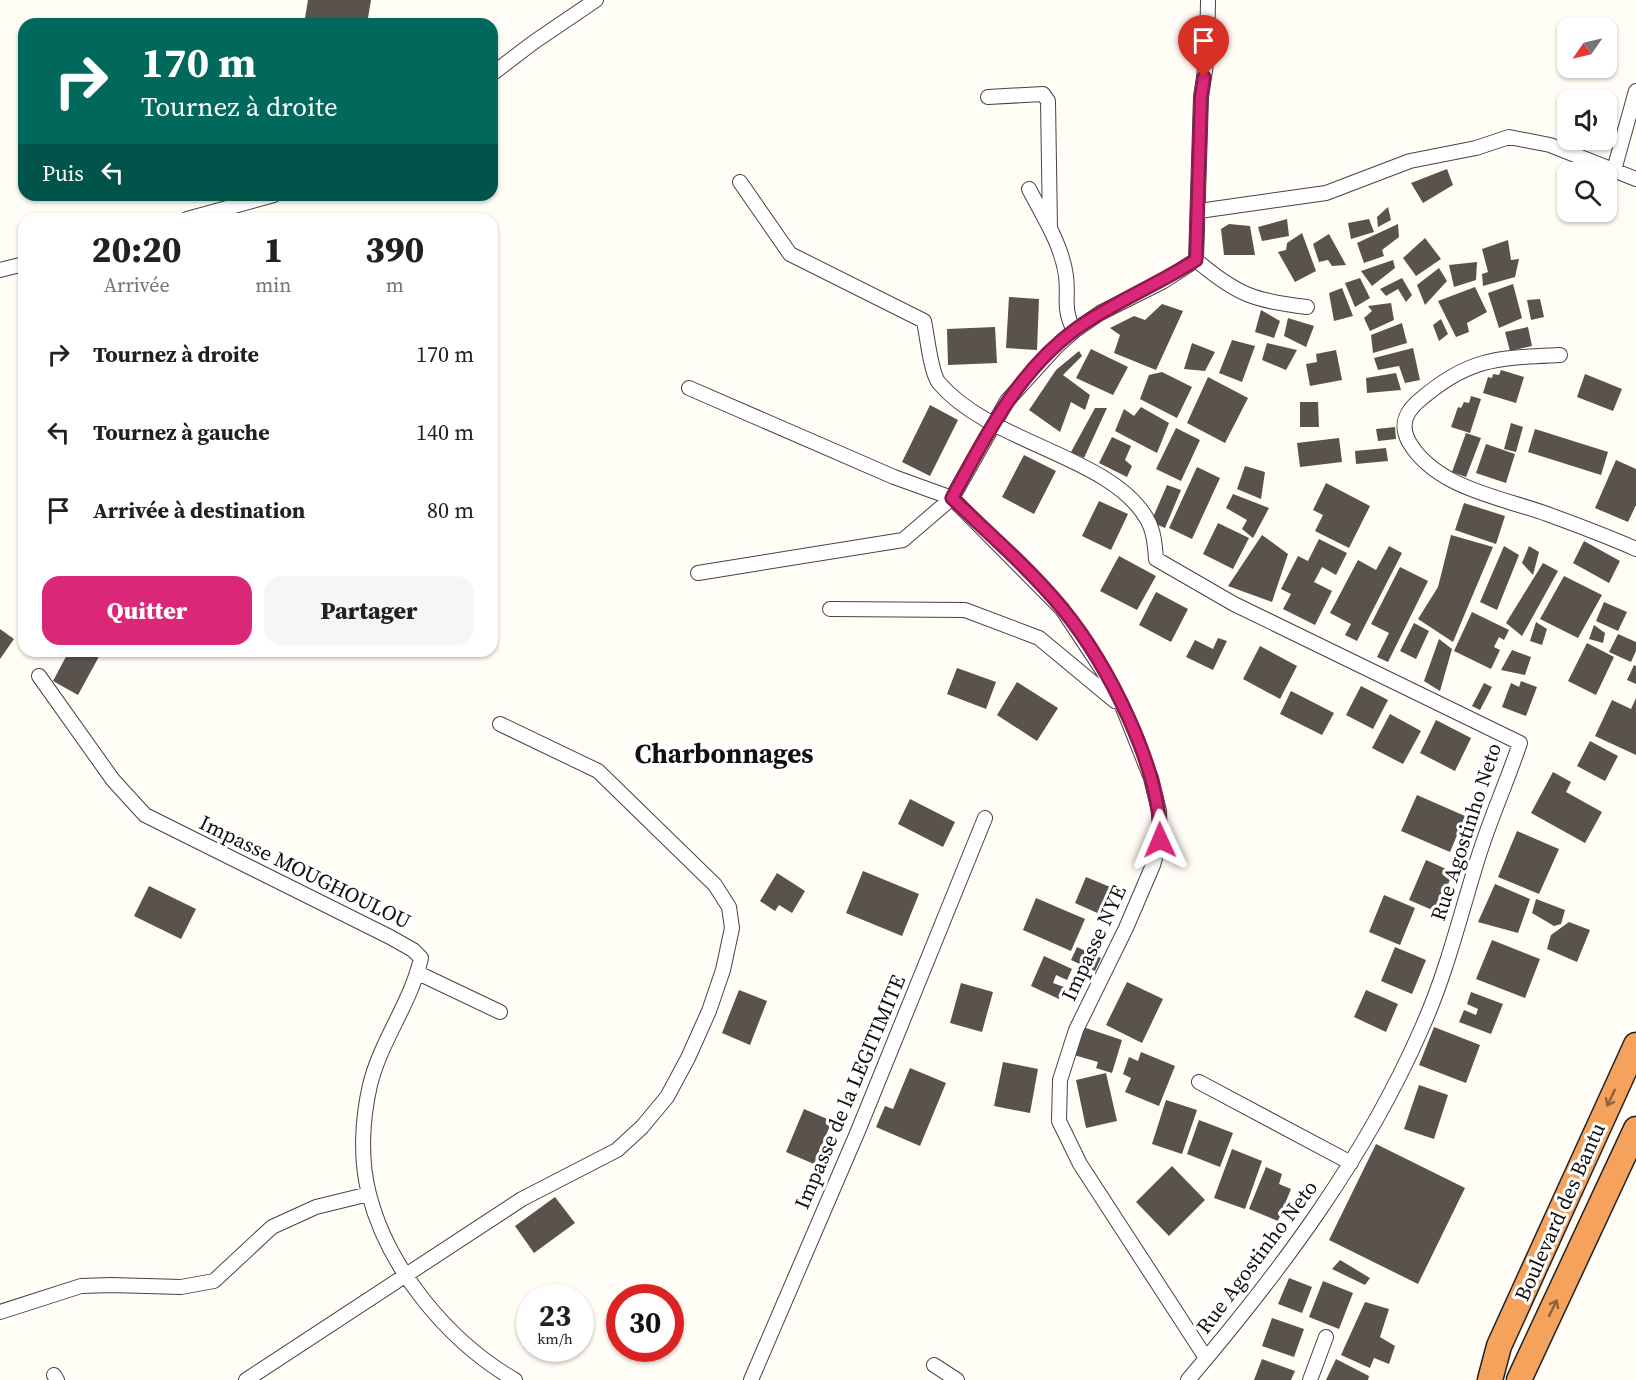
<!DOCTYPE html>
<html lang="fr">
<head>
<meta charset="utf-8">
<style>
	body { margin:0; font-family:"Source Serif 4",serif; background:#f6f6f6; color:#202124; height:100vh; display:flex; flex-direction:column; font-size:22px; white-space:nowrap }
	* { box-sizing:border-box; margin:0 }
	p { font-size:20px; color:#757577 }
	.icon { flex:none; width:33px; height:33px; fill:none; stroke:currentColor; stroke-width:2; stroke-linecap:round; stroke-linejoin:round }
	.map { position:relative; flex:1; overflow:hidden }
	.side { position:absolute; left:18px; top:213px; width:480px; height:444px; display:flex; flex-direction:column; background:#fff; border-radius:18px; box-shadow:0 2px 4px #0004 }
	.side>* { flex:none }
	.hud { position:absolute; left:18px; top:18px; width:480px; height:183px; border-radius:18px; box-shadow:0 2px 4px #0004; background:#00695c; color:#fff; overflow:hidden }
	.needle { width:39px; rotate:236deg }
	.tools { position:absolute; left:1557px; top:18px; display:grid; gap:12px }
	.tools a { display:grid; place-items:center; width:60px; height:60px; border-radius:12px; background:#fff; box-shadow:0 2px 4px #0004; font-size:30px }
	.speed { position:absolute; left:516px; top:1284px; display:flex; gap:12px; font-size:30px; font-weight:700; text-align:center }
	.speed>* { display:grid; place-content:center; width:78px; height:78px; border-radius:50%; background:#fff; box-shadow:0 2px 4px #0004; line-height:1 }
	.speed small { font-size:15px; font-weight:400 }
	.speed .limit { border:9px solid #d22; background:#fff; color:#111 }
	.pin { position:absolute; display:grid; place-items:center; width:51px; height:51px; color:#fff; margin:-62px -26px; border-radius:50% 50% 50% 0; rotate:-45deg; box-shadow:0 0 6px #0007 }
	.pin .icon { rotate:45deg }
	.me { position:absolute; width:66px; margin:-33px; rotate:359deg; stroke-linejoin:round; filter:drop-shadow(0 0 4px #0008) }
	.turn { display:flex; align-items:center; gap:21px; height:126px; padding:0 24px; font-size:27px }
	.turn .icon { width:78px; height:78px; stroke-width:2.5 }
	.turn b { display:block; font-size:42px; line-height:51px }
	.then { display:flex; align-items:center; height:57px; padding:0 24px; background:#0003; gap:12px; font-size:22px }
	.eta { display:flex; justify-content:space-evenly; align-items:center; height:102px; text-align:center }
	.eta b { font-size:36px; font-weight:800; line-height:42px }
	.action { display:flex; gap:12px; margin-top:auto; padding:12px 24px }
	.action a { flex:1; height:69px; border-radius:18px; background:#db2777; color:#fff; font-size:24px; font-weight:800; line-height:69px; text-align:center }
	.action a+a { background:#f6f6f6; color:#202124 }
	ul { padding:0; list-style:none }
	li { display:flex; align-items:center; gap:18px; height:78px; padding:0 24px }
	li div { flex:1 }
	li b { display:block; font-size:22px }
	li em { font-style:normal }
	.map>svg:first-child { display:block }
	.building { fill:#5a524d }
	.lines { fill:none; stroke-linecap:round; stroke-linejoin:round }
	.street-casing { stroke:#444; stroke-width:16 }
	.highway-casing { stroke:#222; stroke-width:27 }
	.street { stroke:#fff; stroke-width:14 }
	.highway { stroke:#f5a25d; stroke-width:24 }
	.oneway { stroke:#8e613b }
	.route-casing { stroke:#8e194d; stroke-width:15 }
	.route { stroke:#db2777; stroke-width:10 }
	.labels { text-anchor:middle; stroke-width:6; stroke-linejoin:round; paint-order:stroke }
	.street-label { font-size:21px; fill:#111; stroke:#fff }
	.district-label { font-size:27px; font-weight:bold; fill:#111; stroke:#fff }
</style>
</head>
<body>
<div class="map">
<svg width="1636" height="1380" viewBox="0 0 1636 1380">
	<rect width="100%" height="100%" fill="#fffdf5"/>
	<path class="building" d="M308 0H371L367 24H304Z
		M1447 169 1453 185 1423 203 1411 183Z
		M1388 207 1391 220 1378 227 1377 217Z
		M1287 219 1289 236 1262 241 1258 227Z
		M1369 219 1374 232 1351 239 1348 223Z
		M1229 224 1250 226 1255 255H1224L1221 229Z
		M1398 224 1399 237 1382 250 1384 256 1364 263 1357 243Z
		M1302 233 1316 271 1295 282 1278 252 1286 250 1287 243Z
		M1329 234 1346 265 1332 266 1328 260 1319 262 1313 244Z
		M1425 238 1441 259 1416 276 1403 258Z
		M1508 240 1511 260 1519 259 1515 277 1483 286 1482 274 1488 272 1482 249Z
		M1393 260 1395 268 1372 286 1361 271Z
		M1477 262 1476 280 1454 287 1449 265Z
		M1439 268 1447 281 1425 305 1417 285Z
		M1360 278 1370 298 1355 307 1345 283Z
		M1402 278 1412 295 1406 302 1398 289 1386 296 1380 289Z
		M1513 284 1522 318 1499 328 1488 293Z
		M1475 287 1487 312 1467 323 1469 332 1456 337 1438 301Z
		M1342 288 1353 316 1334 321 1329 293Z
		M1009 297 1039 299 1037 350 1006 348Z
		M1540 299 1544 317 1531 320 1527 300Z
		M1391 303 1394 320 1370 331 1364 318 1372 311 1368 306Z
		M1162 304 1183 311 1156 370 1114 353 1120 335 1110 328 1134 316 1145 320Z
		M1261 310 1280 321 1274 338 1255 332Z
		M1288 318 1314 326 1306 347 1284 336Z
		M1441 319 1448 334 1439 341 1433 325Z
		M1402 323 1407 343 1373 353 1371 335Z
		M995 327 997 363 948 365 947 329Z
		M1528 327 1532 346 1510 351 1505 332Z
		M1232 340 1255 346 1242 382 1219 373Z
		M1192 343 1215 352 1205 371 1184 369Z
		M1267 343 1297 350 1286 370 1262 360Z
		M1413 348 1420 380 1405 383 1399 366 1378 370 1374 358Z
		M1091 349 1128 367 1113 395 1076 378Z
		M1336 350 1342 380 1310 386 1306 364 1317 362 1316 354Z
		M1079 351 1082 356 1063 375 1090 395 1085 410 1071 402 1060 432 1029 410 1056 370Z
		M1501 370 1524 377 1516 403 1483 393 1488 377 1492 378 1493 374 1499 375Z
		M1162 372 1192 387 1177 418 1140 399 1149 375Z
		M1396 373 1401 390 1367 393 1366 378Z
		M1585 374 1622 389 1613 411 1577 397Z
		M1208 377 1248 398 1225 443 1187 423Z
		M1471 396 1481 399 1470 433 1451 427 1458 407 1461 408 1464 402 1469 403Z
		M1300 402H1318L1319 427H1300Z
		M930 405 958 420 930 476 902 462Z
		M1141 407 1169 423 1157 453 1115 431 1124 409 1134 416Z
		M1095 408H1107L1084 458 1071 452Z
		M1511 423 1523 427 1516 452 1504 449Z
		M1395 427 1396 439 1378 441 1376 429Z
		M1176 428 1200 440 1181 481 1156 469Z
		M1535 429 1608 452 1601 475 1528 452Z
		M1466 433 1481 438 1466 477 1452 472Z
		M1112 437 1131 446 1125 460 1132 466 1127 477 1099 463Z
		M1339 438 1342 462 1300 467 1297 443Z
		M1486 444 1515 454 1506 483 1476 473Z
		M1386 448 1388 461 1356 464 1355 451Z
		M1024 455 1056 471 1034 514 1002 497Z
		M1616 460 1636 469V505L1628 522 1595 508Z
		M1245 466 1265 472 1261 499 1237 489Z
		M1197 467 1220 478 1192 539 1169 528Z
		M1326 483 1370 506 1349 548 1315 531 1323 515 1313 510Z
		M1167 485 1181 490 1165 528 1151 522Z
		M1233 494 1269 508 1253 538 1242 529 1247 520 1226 508Z
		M1099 501 1128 514 1111 550 1082 536Z
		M1464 503 1505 516 1496 544 1455 530Z
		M1218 523 1249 538 1233 569 1203 554Z
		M1262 535 1288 554 1272 602 1228 586Z
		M1451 535 1493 547 1453 642 1418 619 1438 587Z
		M1319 539 1347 553 1336 575 1322 567 1314 582 1332 591 1315 625 1283 609 1291 594 1281 589 1298 556 1308 561Z
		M1584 541 1620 561 1609 583 1573 563Z
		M1389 546 1402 553 1357 641 1345 635 1351 624 1330 613 1358 560 1376 570Z
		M1504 546 1519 555 1497 610 1480 602Z
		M1529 546 1539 552 1533 575 1522 563Z
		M1119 556 1156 576 1137 610 1100 591Z
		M1543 563 1558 571 1522 636 1506 623Z
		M1400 567 1428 581 1388 662 1377 657 1389 633 1371 624Z
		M1564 576 1602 595 1578 638 1540 619Z
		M1156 592 1188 609 1171 642 1139 625Z
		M1604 602 1627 612 1618 631 1596 621Z
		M1472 612 1509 630 1504 640 1499 637 1494 647 1500 650 1491 669 1454 651Z
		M1536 622 1547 629 1542 645 1530 641Z
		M1414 623 1429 631 1416 659 1400 651Z
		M1594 625 1605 633 1603 643 1589 639Z
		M0 629 14 639 0 659Z
		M1618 634 1636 642V651L1631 662 1609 652Z
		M1218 638 1227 641 1213 670 1186 657 1195 640 1213 649Z
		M1439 639 1452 649 1440 691 1424 681Z
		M1587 643 1614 657 1596 695 1568 681Z
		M1260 646 1297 666 1280 699 1243 679Z
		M1512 650 1531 657 1525 675 1501 670Z
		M69 651H102L78 695 53 681Z
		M1634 665 1636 666V684L1627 680Z
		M957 668 996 682 986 709 947 694Z
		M1521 681 1537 687 1526 716 1502 707 1511 683 1519 687Z
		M1017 682 1058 708 1037 741 997 715Z
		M1484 683 1492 687 1480 710 1472 706Z
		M1361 686 1388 700 1373 729 1346 715Z
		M1291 691 1334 713 1322 735 1280 714Z
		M1636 698V755L1595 736 1612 700 1631 709Z
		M1390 714 1421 731 1403 764 1372 748Z
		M1436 720 1471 738 1455 771 1420 753Z
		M1590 741 1618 756 1605 781 1577 766Z
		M1553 772 1571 782 1566 792 1602 812 1585 843 1531 813Z
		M1417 795 1465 816 1450 852 1401 831Z
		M910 799 955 822 943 847 898 824Z
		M1517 831 1559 849 1539 894 1498 877Z
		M1426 860 1453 872 1437 912 1409 900Z
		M863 871 919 894 902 936 846 913Z
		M777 873 805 891 792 913 779 905 775 911 760 901Z
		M1086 877 1115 889 1104 916 1075 903Z
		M1495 884 1530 899 1518 933 1478 922Z
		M149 886 196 909 181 939 134 916Z
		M1384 895 1415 908 1400 945 1369 932Z
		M1036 898 1085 919 1071 951 1023 930Z
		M1536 899 1565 910 1561 924 1554 926 1532 913Z
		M1569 922 1590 930 1577 962 1547 949 1551 935Z
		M1492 940 1540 959 1525 998 1476 979Z
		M1077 947 1101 958 1095 971 1071 960Z
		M1395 947 1426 960 1412 994 1381 981Z
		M1044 956 1072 969 1067 980 1056 975 1053 983 1064 987 1059 999 1031 986Z
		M1127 982 1163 999 1142 1043 1106 1025Z
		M961 983 993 992 982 1032 950 1023Z
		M739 990 767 1001 750 1045 722 1033Z
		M1366 990 1398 1004 1386 1032 1354 1017Z
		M1471 992 1503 1004 1491 1034 1459 1022 1464 1010 1476 1015 1478 1009 1467 1004Z
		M1083 1027 1122 1040 1112 1073 1096 1068 1098 1062 1074 1055Z
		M1434 1027 1480 1045 1466 1083 1419 1065Z
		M1141 1052 1175 1066 1159 1106 1125 1092 1131 1078 1123 1074 1129 1057 1138 1061Z
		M1003 1062 1038 1069 1030 1113 994 1106Z
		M910 1068 946 1083 920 1146 876 1127 885 1106 893 1109Z
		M1106 1073 1117 1121 1086 1128 1076 1080Z
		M1419 1085 1448 1095 1434 1139 1404 1129Z
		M1166 1100 1197 1110 1182 1154 1152 1144Z
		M804 1109 832 1121 814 1164 786 1152Z
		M1199 1120 1233 1133 1220 1167 1187 1154Z
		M1376 1144 1465 1188 1418 1284 1329 1240Z
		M1232 1149 1262 1161 1245 1209 1214 1198Z
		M1172 1166 1205 1200 1169 1236 1136 1202Z
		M1266 1167 1282 1174 1279 1184 1291 1189 1278 1221 1249 1209Z
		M555 1197 575 1223 534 1253 515 1226Z
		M1340 1260 1370 1278 1365 1285 1332 1269Z
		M1289 1278 1312 1287 1302 1313 1278 1304Z
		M1323 1281 1353 1293 1339 1329 1309 1317Z
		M1365 1302 1389 1309 1380 1337 1395 1346 1389 1364 1374 1358 1370 1368 1341 1355Z
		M1272 1318 1304 1329 1294 1357 1262 1346Z
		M1262 1359 1295 1371 1291 1380H1254Z
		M1336 1359 1369 1376 1368 1380H1326Z"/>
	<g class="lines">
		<defs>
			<path id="street" d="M492 74 534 42 596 0
				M988 97 1043 94 1048 101 1050 228
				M1614 170 1636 91
				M740 182 790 254 924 321C927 335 931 374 939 383 991 444 1111 456 1147 519 1154 531 1155 546 1156 559L1234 604 1520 743C1507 782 1490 819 1478 858 1460 916 1446 975 1421 1030 1364 1160 1279 1273 1188 1380
				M1029 189C1043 216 1062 245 1066 276 1069 300 1062 306 1074 331
				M1199 211 1326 193 1410 161 1476 148 1509 137 1550 145 1636 179
				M187 219 274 195
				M1196 260C1237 295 1255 301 1307 307
				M0 270 24 264
				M1560 355C1499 358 1470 357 1421 399 1407 410 1399 424 1409 442 1436 488 1500 497 1547 514 1577 525 1607 536 1636 549
				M689 388 894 477 952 498 1062 609 1103 671 1123 708 1151 778 1159 811 1160 840 1153 865 1126 928 1076 1030 1060 1080 1059 1121 1080 1164 1206 1358
				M698 573 903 540 952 498 1007 401 1056 347 1074 331 1100 313 1162 282 1196 260 1201 97 1207 57 1208 0
				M830 609 965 610 1039 638 1115 701
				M39 676 113 780 145 815 390 937 413 950 421 958C411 1003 381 1040 370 1085 362 1120 360 1160 369 1194 388 1269 449 1342 515 1380
				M418 973 500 1012
				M1199 1082 1351 1163
				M0 1312 81 1286 111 1285 181 1287 214 1281 272 1227 316 1207 369 1194
				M934 1365 957 1380
				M54 1375 57 1380
				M246 1380 522 1199 617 1150 642 1127 667 1097 688 1058 709 1011 723 970 732 928 729 907 715 885 598 771 500 724
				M751 1380 858 1131 985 818
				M1310 1380 1326 1337"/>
			<path id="highway" d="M1490 1380 1499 1346 1636 1045
				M1519 1380 1636 1129"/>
		</defs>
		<use href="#street" class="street-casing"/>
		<use href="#highway" class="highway-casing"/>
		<use href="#street" class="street"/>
		<use href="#highway" class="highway"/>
	</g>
	<defs><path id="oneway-shaft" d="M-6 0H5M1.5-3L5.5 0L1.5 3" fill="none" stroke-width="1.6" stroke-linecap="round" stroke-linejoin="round" transform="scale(1.5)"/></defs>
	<g class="oneway">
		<use href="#oneway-shaft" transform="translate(1611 1098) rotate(115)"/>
		<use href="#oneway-shaft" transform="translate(1553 1308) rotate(-64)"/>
	</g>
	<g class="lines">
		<defs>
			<path id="route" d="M1160 840C1162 769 1107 663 1062 608 1029 568 989 534 952 498 985 437 1018 371 1076 329 1114 302 1157 285 1196 260L1201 97 1204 77"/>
		</defs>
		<use href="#route" class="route-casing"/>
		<use href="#route" class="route"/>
	</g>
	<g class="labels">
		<g class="street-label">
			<text transform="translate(1466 832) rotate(-72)" y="7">Rue Agostinho Neto</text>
			<text transform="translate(305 872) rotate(26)" y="7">Impasse MOUGHOULOU</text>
			<text transform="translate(1094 943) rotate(-65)" y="7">Impasse NYE</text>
			<text transform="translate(850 1092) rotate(-67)" y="7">Impasse de la LEGITIMITE</text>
			<text transform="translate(1560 1212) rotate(-66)" y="7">Boulevard des Bantu</text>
			<text transform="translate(1257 1257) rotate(-53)" y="7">Rue Agostinho Neto</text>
		</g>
		<g class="district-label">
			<text x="724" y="763">Charbonnages</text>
		</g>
	</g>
</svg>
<div class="tools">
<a><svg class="needle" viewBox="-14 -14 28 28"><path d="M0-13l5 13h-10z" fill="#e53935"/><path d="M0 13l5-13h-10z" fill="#757577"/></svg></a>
<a><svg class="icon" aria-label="sound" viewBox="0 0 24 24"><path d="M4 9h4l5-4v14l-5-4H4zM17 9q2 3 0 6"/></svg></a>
<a><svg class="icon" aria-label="search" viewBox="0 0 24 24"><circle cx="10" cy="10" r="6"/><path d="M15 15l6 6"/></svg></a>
</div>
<div class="speed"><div>23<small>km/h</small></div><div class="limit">30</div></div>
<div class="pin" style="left:1204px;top:77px;background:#d93025"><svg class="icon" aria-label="arrive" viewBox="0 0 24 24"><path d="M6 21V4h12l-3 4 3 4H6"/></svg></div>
<svg class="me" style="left:1160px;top:840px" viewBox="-20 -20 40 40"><path d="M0-17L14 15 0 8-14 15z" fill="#db2777" stroke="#fff" stroke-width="4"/></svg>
<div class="hud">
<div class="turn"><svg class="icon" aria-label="right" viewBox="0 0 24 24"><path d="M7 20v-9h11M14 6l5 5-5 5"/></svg><div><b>170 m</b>Tournez à droite</div></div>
<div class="then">Puis<svg class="icon" aria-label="left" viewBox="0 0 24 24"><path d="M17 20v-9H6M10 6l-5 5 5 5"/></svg></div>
</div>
<section class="side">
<div class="eta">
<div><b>20:20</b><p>Arrivée</p></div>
<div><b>1</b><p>min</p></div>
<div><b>390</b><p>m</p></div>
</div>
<ul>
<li><svg class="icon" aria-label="right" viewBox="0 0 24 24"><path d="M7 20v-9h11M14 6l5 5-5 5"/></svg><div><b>Tournez à droite</b></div><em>170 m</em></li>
<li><svg class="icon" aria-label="left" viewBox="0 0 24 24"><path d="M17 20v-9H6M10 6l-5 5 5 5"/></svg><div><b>Tournez à gauche</b></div><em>140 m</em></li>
<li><svg class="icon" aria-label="arrive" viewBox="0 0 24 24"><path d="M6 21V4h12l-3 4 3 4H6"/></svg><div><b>Arrivée à destination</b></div><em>80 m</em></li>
</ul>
<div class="action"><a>Quitter</a><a>Partager</a></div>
</section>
</div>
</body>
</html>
